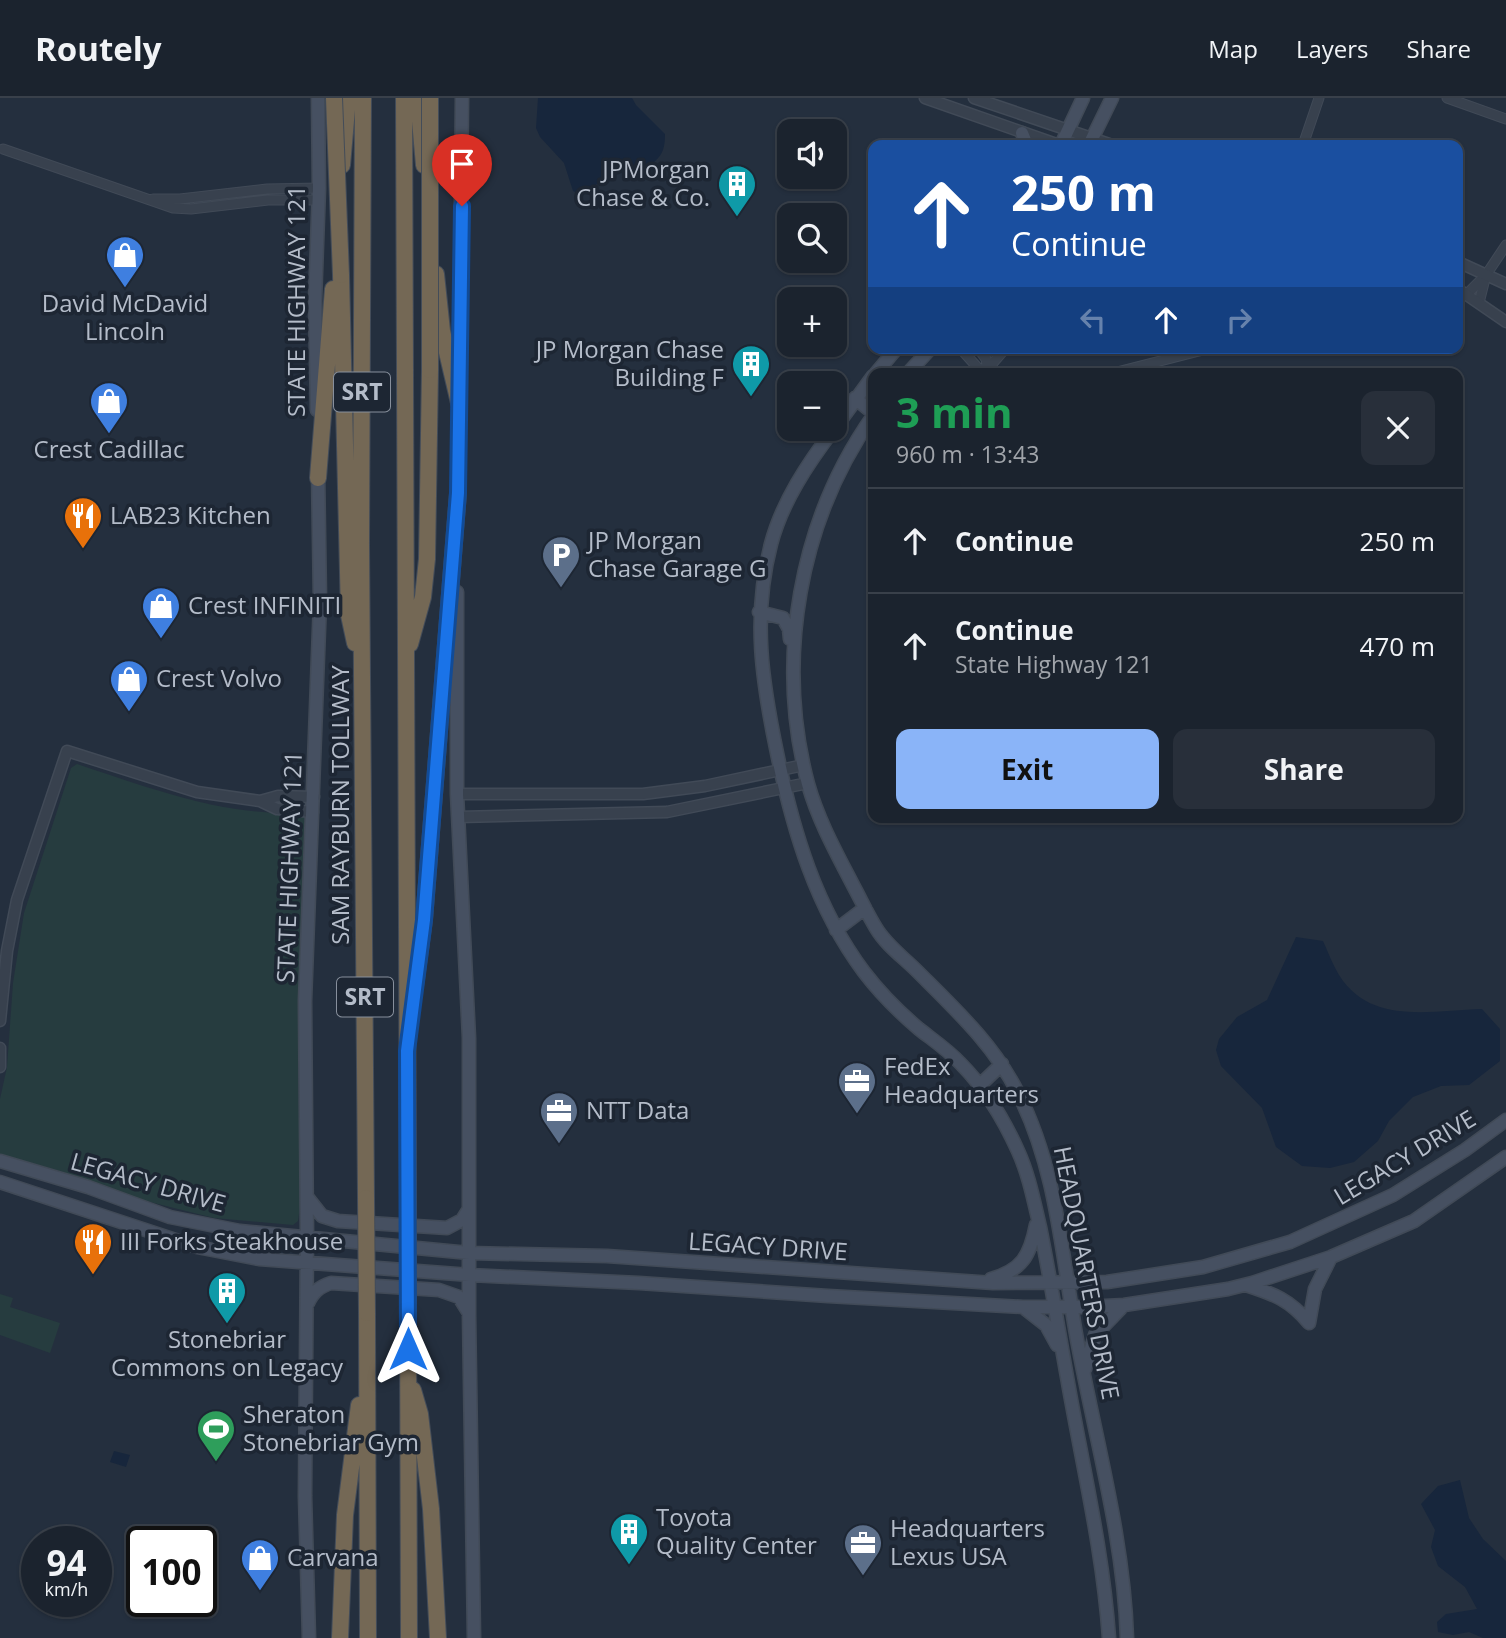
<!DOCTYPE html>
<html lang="en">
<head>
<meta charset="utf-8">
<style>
	body { margin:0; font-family:"Open Sans",sans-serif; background:#282f3a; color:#f1f3f6; height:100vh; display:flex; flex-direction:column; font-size:26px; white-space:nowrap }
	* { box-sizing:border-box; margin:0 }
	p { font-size:23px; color:#a0a4aa }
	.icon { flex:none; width:38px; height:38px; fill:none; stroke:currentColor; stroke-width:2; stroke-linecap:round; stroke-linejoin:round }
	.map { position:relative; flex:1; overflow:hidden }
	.details { position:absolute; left:868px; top:270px; width:595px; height:455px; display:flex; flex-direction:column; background:#1b232e; border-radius:14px; box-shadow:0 2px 5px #0004,0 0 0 2px #39404a }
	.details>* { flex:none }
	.hud { position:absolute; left:868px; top:42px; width:595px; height:214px; border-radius:14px; box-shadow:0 2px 5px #0004,0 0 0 2px #39404a; background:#1a4fa0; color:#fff; overflow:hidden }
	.buttons { position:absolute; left:777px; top:21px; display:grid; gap:14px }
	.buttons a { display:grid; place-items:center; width:70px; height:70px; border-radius:14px; background:#1b232e; box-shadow:0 2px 5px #0004,0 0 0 2px #39404a; font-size:35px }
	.speed { position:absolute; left:21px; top:1428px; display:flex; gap:14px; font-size:35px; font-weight:700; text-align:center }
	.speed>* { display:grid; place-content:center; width:91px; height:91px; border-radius:50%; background:#1b232e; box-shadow:0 2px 5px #0004,0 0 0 2px #39404a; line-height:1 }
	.speed small { font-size:18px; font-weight:400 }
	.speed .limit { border:4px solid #111; border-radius:10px; background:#fff; color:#111 }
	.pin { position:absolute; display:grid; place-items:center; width:60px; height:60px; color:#fff; margin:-72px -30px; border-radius:50% 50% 50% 0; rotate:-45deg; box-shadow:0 0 7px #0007 }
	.pin .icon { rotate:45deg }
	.me { position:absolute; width:77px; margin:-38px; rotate:0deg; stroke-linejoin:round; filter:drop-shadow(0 0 5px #0008) }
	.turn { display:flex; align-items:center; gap:24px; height:147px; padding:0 28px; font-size:32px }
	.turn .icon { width:91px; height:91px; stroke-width:2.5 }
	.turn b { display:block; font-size:49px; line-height:60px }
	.lanes { display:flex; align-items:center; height:66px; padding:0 28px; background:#0003; justify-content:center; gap:35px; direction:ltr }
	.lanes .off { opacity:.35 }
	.round { display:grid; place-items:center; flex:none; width:74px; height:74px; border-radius:14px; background:#282f3a }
	.overview { display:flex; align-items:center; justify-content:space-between; height:119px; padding:0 28px }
	h1 { font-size:42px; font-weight:700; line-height:52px; color:#1e9e55 }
	.primary-button { display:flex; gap:14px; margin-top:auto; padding:14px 28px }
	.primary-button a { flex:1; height:80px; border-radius:14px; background:#8ab4f8; color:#111; font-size:28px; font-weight:700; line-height:80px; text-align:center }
	.primary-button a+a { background:#282f3a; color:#f1f3f6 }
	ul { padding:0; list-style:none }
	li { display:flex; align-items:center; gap:21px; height:105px; padding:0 28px; border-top:2px solid #39404a }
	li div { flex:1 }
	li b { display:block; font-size:26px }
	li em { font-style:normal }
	header { display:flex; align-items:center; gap:42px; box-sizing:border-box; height:98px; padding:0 35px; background:#1b232e; border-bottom:2px solid #39404a }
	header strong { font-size:33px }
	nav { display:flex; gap:38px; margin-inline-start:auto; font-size:24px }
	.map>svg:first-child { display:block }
	.green { fill:#263c3f }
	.water { fill:#17263c }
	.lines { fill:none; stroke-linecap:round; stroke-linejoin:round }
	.minor-casing { stroke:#414a57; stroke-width:11 }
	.tertiary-casing { stroke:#414a57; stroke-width:13 }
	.secondary-casing { stroke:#414a57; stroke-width:15 }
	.motorway-casing { stroke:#434c59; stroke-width:18 }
	.minor { stroke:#38414e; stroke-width:9 }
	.tertiary { stroke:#38414e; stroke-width:10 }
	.secondary { stroke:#465061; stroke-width:12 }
	.motorway { stroke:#746855; stroke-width:16 }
	.motorway-bridge-casing { stroke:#434c59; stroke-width:18; stroke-linecap:butt }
	.motorway-bridge { stroke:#746855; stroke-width:16 }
	.route-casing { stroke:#114b97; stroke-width:18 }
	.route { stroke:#1a73e8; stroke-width:12 }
	.labels { text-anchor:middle; stroke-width:7; stroke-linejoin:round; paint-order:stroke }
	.shield { fill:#1d2633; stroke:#878f9c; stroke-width:2 }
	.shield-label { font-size:23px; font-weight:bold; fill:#b4bcc9 }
	.poi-label { font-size:24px; fill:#b4bcc9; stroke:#1d2633; text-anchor:start }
	.street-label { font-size:24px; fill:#b4bcc9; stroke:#1d2633 }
</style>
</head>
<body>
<header>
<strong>Routely</strong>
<nav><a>Map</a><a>Layers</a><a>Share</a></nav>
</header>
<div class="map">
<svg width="1506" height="1540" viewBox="0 0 1506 1540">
	<rect width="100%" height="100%" fill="#242f3e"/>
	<path class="green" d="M77 666C122 681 167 697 213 707 241 713 271 715 300 717L305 720 298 930 300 1109 298 1123 293 1127 214 1120 146 1103 66 1075 0 1056V1001L7 969 13 885 24 815 71 670Z
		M0 1196 13 1200 10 1209 60 1225 50 1255 0 1237Z"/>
	<path class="water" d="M538 0H632L636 7 665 36C665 57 659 61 643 72 604 65 609 82 581 97L573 93 564 65 540 39 536 30Z
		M1296 839 1323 843C1328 854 1333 867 1339 877 1371 928 1432 912 1482 911L1500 931V963L1469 987 1441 988 1413 999 1389 1023 1378 1043 1354 1064 1330 1070 1302 1068 1276 1049 1262 1010 1221 968 1216 952 1219 941 1237 919 1267 902Z
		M114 1353 130 1357 126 1369 110 1364Z
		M1460 1382 1469 1420 1483 1441 1506 1463V1540H1483L1469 1534 1453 1537 1438 1534 1437 1524 1446 1516 1477 1511 1465 1489 1438 1468 1431 1449 1435 1432 1421 1406 1438 1388Z"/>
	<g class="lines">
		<defs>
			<path id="minor" d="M1447 0 1506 21
				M1303 47 1319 0
				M3 51 173 110 191 111 268 102H319
				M153 101H180L267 91 319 90
				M1467 196 1485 178
				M1479 205 1486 177 1506 147
				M960 250 978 270 998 275
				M978 250 986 261 988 272
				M986 273 1006 250
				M1113 275 1211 250"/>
			<path id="tertiary" d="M925 0 1059 47
				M974 0 1112 47
				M1458 164 1506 186
				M1458 191 1506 224
				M457 696H643L705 688 804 667
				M260 703 278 698 314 699
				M459 719 667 714 808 685
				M0 923 7 853 17 802 67 653 197 694 260 703 277 711 313 714
				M0 950V969"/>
			<path id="secondary" d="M1022 35 1027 47
				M1061 47 1083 0
				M1089 47 1112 0
				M876 275 897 250
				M908 275 931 250
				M855 300 873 315
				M317 312 315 203 319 90 318 0
				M873 318C799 423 775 562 808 686 818 722 837 756 854 789 861 802 868 817 876 830 886 847 903 859 917 873 955 911 994 947 1018 995 1059 1075 1062 1166 1079 1252 1097 1347 1124 1443 1127 1540
				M835 330 873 278
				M834 331C808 365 782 404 771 446 752 519 762 583 777 655 793 733 816 810 864 874 880 895 899 914 919 931 933 942 948 952 960 965 984 989 1004 1022 1018 1053 1029 1077 1034 1104 1040 1129 1050 1179 1058 1229 1067 1279 1082 1366 1103 1452 1109 1540
				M458 403 462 0
				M457 494V696L469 940V1216L474 1540
				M759 514 783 520 789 531 790 541
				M836 832 865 810
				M978 989 1002 966
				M0 1063 88 1089 170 1119 240 1133 469 1155 607 1158 993 1185 1107 1184 1203 1169 1290 1144 1393 1097 1465 1052 1506 1022
				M0 1084 197 1149 259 1161 470 1177 639 1185 828 1198 1023 1209H1086L1124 1207 1228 1191 1252 1185 1331 1159 1414 1123 1506 1059
				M307 1099 322 1118 338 1123 447 1130 462 1122 469 1111
				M991 1181C1022 1172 1030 1158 1036 1127
				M1246 1187C1274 1196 1290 1202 1309 1225
				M308 1205C313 1194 319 1189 331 1185L439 1192 459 1199 469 1215
				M1023 1209 1046 1227 1057 1247
				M1309 1225 1315 1191 1331 1159
				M1085 1271 1095 1237 1124 1207
				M309 1540 305 1398 307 1138 305 903 320 504 318 372"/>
			<path id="motorway" d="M363 0 361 446 366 1100
				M404 0 408 1103
				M418 0 424 67
				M342 67 348 0
				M436 176 442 233 459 305
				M341 177 349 517 355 545
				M318 380 333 191
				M410 546 423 499 427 461 430 272
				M415 888 424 822 458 395
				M367 1215 368 1540
				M408 1217 409 1540
				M413 1292 420 1316 431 1411 438 1540
				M340 1540 345 1417 359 1307"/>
		</defs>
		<use href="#minor" class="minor-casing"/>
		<use href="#tertiary" class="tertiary-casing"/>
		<use href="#secondary" class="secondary-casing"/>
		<use href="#motorway" class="motorway-casing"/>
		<use href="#minor" class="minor"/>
		<use href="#tertiary" class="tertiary"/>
		<use href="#secondary" class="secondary"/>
		<use href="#motorway" class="motorway"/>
		<defs>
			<path id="motorway-bridge" d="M334 0 341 177
				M430 0V272
				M366 1100 367 1215
				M408 1103V1217"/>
		</defs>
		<use href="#motorway-bridge" class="motorway-bridge-casing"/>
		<use href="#motorway-bridge" class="motorway-bridge"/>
	</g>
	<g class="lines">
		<defs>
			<path id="route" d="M408 1251 407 953 424 822 458 395 462 108"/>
		</defs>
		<use href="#route" class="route-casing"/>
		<use href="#route" class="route"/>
	</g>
	<defs>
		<symbol id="building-pin" viewBox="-11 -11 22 30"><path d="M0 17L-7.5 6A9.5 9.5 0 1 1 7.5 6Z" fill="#0f9aa8" stroke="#1d2633"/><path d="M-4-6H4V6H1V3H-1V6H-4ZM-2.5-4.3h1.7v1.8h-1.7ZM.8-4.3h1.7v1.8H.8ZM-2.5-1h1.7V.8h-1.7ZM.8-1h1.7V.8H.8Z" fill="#fff"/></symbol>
		<symbol id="shop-pin" viewBox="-11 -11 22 30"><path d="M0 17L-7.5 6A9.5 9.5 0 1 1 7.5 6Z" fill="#3f7fe0" stroke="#1d2633"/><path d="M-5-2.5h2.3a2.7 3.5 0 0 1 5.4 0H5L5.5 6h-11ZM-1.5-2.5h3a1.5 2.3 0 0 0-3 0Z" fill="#fff"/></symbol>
		<symbol id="restaurant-pin" viewBox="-11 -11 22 30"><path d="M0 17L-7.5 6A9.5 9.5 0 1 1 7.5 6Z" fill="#e8710a" stroke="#1d2633"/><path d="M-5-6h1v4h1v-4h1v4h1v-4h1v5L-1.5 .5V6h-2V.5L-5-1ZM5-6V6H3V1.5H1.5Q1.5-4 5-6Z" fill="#fff"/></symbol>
		<symbol id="parking-pin" viewBox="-11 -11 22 30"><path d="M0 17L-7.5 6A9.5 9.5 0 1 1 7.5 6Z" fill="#5c6f8a" stroke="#1d2633"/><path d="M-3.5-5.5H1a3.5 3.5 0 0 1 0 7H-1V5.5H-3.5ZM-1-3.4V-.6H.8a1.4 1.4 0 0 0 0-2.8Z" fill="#fff"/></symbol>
		<symbol id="office-pin" viewBox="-11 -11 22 30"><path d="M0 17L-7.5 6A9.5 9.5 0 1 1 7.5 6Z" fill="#5c6f8a" stroke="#1d2633"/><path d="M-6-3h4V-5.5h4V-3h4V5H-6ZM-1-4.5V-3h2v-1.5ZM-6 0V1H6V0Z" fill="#fff"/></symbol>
		<symbol id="stadium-pin" viewBox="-11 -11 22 30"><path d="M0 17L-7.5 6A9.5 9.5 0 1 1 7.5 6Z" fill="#2e9e5b" stroke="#1d2633"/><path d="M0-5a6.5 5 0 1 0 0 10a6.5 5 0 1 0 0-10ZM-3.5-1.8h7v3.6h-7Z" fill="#fff"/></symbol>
	</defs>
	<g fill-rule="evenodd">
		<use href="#building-pin" x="715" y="64" width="44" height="60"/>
		<use href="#shop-pin" x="103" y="135" width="44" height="60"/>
		<use href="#building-pin" x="729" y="244" width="44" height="60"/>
		<use href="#shop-pin" x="87" y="281" width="44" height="60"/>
		<use href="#restaurant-pin" x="61" y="396" width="44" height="60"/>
		<use href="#parking-pin" x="539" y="435" width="44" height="60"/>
		<use href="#shop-pin" x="139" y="486" width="44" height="60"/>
		<use href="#shop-pin" x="107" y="559" width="44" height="60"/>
		<use href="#office-pin" x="835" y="961" width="44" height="60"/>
		<use href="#office-pin" x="537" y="991" width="44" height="60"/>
		<use href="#restaurant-pin" x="71" y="1122" width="44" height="60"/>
		<use href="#building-pin" x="205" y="1171" width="44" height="60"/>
		<use href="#stadium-pin" x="194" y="1309" width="44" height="60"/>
		<use href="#building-pin" x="607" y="1412" width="44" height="60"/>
		<use href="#office-pin" x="841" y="1423" width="44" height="60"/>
		<use href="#shop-pin" x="238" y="1438" width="44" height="60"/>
	</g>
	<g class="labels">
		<g class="shield">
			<rect x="334" y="274.5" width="56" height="39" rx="5"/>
			<rect x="337" y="879.5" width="56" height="39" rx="5"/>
		</g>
		<g class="shield-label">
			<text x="362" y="302">SRT</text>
			<text x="365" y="907">SRT</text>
		</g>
		<g class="poi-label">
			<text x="710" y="80" text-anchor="end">JPMorgan<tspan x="710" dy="28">Chase &amp; Co.</tspan></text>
			<text x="125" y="214" text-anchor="middle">David McDavid<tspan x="125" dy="28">Lincoln</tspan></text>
			<text x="724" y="260" text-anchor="end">JP Morgan Chase<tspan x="724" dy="28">Building F</tspan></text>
			<text x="109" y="360" text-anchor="middle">Crest Cadillac</text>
			<text x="110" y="426">LAB23 Kitchen</text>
			<text x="588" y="451">JP Morgan<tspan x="588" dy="28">Chase Garage G</tspan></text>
			<text x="188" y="516">Crest INFINITI</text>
			<text x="156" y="589">Crest Volvo</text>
			<text x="884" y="977">FedEx<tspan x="884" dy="28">Headquarters</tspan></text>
			<text x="586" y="1021">NTT Data</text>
			<text x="120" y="1152">III Forks Steakhouse</text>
			<text x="227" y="1250" text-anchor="middle">Stonebriar<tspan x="227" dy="28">Commons on Legacy</tspan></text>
			<text x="243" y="1325">Sheraton<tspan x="243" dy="28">Stonebriar Gym</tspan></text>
			<text x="656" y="1428">Toyota<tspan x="656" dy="28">Quality Center</tspan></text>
			<text x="890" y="1439">Headquarters<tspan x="890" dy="28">Lexus USA</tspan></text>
			<text x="287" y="1468">Carvana</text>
		</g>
		<g class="street-label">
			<text transform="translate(297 203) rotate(-90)" y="8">STATE HIGHWAY 121</text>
			<text transform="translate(341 707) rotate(-90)" y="8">SAM RAYBURN TOLLWAY</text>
			<text transform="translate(290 769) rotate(-88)" y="8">STATE HIGHWAY 121</text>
			<text transform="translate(1405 1060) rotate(-31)" y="8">LEGACY DRIVE</text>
			<text transform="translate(148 1085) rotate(16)" y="8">LEGACY DRIVE</text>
			<text transform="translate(768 1149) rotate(4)" y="8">LEGACY DRIVE</text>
			<text transform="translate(1086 1175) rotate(79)" y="8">HEADQUARTERS DRIVE</text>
		</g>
	</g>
</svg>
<div class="buttons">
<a><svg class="icon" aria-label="sound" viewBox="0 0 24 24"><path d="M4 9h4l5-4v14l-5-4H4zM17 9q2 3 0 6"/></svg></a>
<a><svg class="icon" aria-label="search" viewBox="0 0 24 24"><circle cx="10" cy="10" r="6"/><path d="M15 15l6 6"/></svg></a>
<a>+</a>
<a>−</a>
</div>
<div class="speed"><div>94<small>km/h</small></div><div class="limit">100</div></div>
<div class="pin" style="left:462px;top:108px;background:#d93025"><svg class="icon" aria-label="arrive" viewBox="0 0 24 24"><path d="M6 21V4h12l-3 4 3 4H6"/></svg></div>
<svg class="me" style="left:408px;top:1251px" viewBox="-20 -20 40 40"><path d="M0-17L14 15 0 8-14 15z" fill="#1a73e8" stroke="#fff" stroke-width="4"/></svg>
<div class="hud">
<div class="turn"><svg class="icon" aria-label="ahead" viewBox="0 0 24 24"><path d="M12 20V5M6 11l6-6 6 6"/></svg><div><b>250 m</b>Continue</div></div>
<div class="lanes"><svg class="icon off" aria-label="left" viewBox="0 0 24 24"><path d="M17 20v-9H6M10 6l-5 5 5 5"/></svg><svg class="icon" aria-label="ahead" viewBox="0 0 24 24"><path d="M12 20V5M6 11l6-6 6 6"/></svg><svg class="icon off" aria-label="right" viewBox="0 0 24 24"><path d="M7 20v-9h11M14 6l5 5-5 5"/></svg></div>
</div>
<section class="details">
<div class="overview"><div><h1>3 min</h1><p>960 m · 13:43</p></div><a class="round"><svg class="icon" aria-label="close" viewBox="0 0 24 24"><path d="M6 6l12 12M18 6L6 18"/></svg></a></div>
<ul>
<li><svg class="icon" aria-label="ahead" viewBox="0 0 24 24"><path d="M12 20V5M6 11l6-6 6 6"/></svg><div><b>Continue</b></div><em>250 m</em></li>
<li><svg class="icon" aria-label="ahead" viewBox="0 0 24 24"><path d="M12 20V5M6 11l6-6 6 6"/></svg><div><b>Continue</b><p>State Highway 121</p></div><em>470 m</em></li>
</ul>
<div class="primary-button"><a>Exit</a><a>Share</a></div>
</section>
</div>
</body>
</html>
